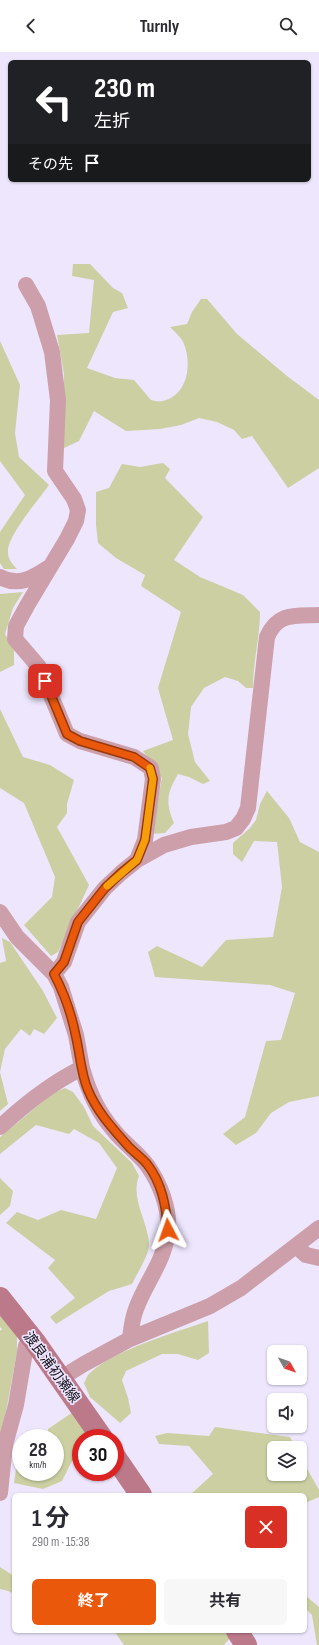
<!DOCTYPE html>
<html lang="ja">
<head>
<meta charset="utf-8">
<style>
	body { margin:0; font-family:"Sofia Sans Condensed","Noto Sans JP",sans-serif; background:#f7f7f7; color:#2b2b33; height:100vh; display:flex; flex-direction:column; font-size:15px; white-space:nowrap }
	* { box-sizing:border-box; margin:0 }
	p { font-size:13px; color:#7c7c81 }
	.icon { flex:none; width:22px; height:22px; fill:none; stroke:currentColor; stroke-width:2; stroke-linecap:round; stroke-linejoin:round }
	.map { position:relative; flex:1; overflow:hidden }
	.details { position:absolute; left:12px; top:1441px; width:295px; height:140px; display:flex; flex-direction:column; background:#fff; border-radius:6px; box-shadow:0 1px 3px #0004 }
	.details>* { flex:none }
	.banner { position:absolute; left:8px; top:8px; width:303px; height:122px; border-radius:6px; box-shadow:0 1px 3px #0004; background:#202124; color:#fff; overflow:hidden }
	.needle { width:26px; rotate:130deg }
	.buttons { position:absolute; left:267px; top:1293px; display:grid; gap:8px }
	.buttons a { display:grid; place-items:center; width:40px; height:40px; border-radius:6px; background:#fff; box-shadow:0 1px 3px #0004; font-size:20px }
	.speed { position:absolute; left:12px; top:1377px; display:flex; gap:8px; font-size:20px; font-weight:700; text-align:center }
	.speed>* { display:grid; place-content:center; width:52px; height:52px; border-radius:50%; background:#fff; box-shadow:0 1px 3px #0004; line-height:1 }
	.speed small { font-size:10px; font-weight:400 }
	.speed .limit { border:6px solid #d22; background:#fff; color:#111 }
	.pin { position:absolute; display:grid; place-items:center; width:34px; height:34px; color:#fff; margin:-17px; border-radius:8px; box-shadow:0 2px 6px #0006 }
	.me { position:absolute; width:44px; margin:-22px; rotate:356deg; stroke-linejoin:round; filter:drop-shadow(0 0 3px #0008) }
	.turn { display:flex; align-items:center; gap:14px; height:84px; padding:0 20px; font-size:18px }
	.turn .icon { width:52px; height:52px; stroke-width:2.5 }
	.turn b { display:block; font-size:28px; line-height:34px }
	.then { display:flex; align-items:center; height:38px; padding:0 20px; background:#0003; gap:8px; font-size:15px }
	.round { display:grid; place-items:center; flex:none; width:42px; height:42px; border-radius:6px; background:#f7f7f7 }
	.head { display:flex; align-items:center; justify-content:space-between; height:68px; padding:0 20px }
	h1 { font-size:24px; font-weight:700; line-height:30px }
	.primary-button { display:flex; gap:8px; margin-top:auto; padding:8px 20px }
	.primary-button a { flex:1; height:46px; border-radius:6px; background:#ea580c; color:#fff; font-size:16px; font-weight:700; line-height:46px; text-align:center }
	.primary-button a+a { background:#f7f7f7; color:#2b2b33 }
	header { display:flex; justify-content:space-between; align-items:center; height:52px; padding:0 20px; background:#fff; font-size:18px; font-weight:700 }
	.map>svg:first-child { display:block }
	.green { fill:#cbcfa2 }
	.lines { fill:none; stroke-linecap:round; stroke-linejoin:round }
	.street { stroke:#cd9faa; stroke-width:16 }
	.secondary { stroke:#bc798a; stroke-width:22 }
	.route-casing { stroke:#983908; stroke-width:10 }
	.route { stroke:#ea580c; stroke-width:7 }
	.slow { stroke:#f59e0b; stroke-width:7 }
	.labels { text-anchor:middle; stroke-width:3.5; stroke-linejoin:round; paint-order:stroke }
	.street-label { font-size:14px; fill:#14101a; stroke:#ede6fd }
</style>
</head>
<body>
<header><svg class="icon" aria-label="back" viewBox="0 0 24 24"><path d="M15 5l-7 7 7 7"/></svg>Turnly<svg class="icon" aria-label="search" viewBox="0 0 24 24"><circle cx="10" cy="10" r="6"/><path d="M15 15l6 6"/></svg></header>
<div class="map">
<svg width="319" height="1593" viewBox="0 0 319 1593">
	<rect width="100%" height="100%" fill="#ede6fd"/>
	<path class="green" d="M73 212H90L113 236 122 241 128 256 113 260 87 316 115 326 134 328 151 348C155 349 159 350 163 349 188 343 192 312 184 292 182 286 175 280 170 275L187 272 192 260 201 247H207L237 282 287 324 319 348V416L288 436 252 384 242 387 234 378 217 370 199 366 181 373 160 377 126 379 94 359 79 389 64 396V322L57 283 89 281 94 228 72 224Z
		M0 289 20 333 15 381 19 405 49 433C39 447 9 482 8 498 7 506 12 512 17 517H4L0 511V480L25 443 0 409Z
		M163 411 170 417 165 426 203 465 174 508 200 525 243 543 260 560C260 585 253 610 253 636H246L238 629 225 625 204 636 191 655 188 682 195 710 210 729 203 732 189 725 178 722C167 741 165 751 174 771L165 781 151 782 162 726 143 699 173 688 158 636 181 560 141 534 145 523 116 506 98 491 96 473V440L109 436 122 412 140 415Z
		M23 540 13 556 5 582 14 598V613L0 620V542Z
		M0 657 23 705 50 713 74 728 67 752V761L57 775 89 833 58 900 51 904 24 873 52 845 55 825 24 751 0 736Z
		M267 739 289 766 300 790 319 800V1044L289 1050 271 1061 256 1081 236 1093 223 1082 245 1065 266 989 281 988 295 941 270 933 155 925 148 900 157 894 202 915 226 888 273 885 282 835 277 790 254 789 242 810 233 802V791L250 776 256 768 260 752Z
		M2 886 10 890 43 939 57 966 44 982 34 977 30 984 21 977 5 997 0 1020 8 1052 0 1059V911L6 909Z
		M65 1036 73 1040 84 1055 93 1074 132 1111 139 1124C130 1147 148 1169 149 1192 150 1202 136 1223 132 1232L109 1239 56 1272 50 1265 75 1246 48 1216 55 1208 6 1171 17 1160 38 1168 61 1158 96 1167 117 1116 99 1091 74 1077 69 1082 36 1073 0 1102V1085L53 1041Z
		M0 1126 13 1139 10 1154 0 1163Z
		M0 1257 17 1284V1300L0 1392V1279L2 1277 0 1275Z
		M208 1269 209 1301 198 1308 178 1302H162L126 1319 122 1328 128 1346 131 1361 120 1371 90 1345 84 1331C86 1328 87 1323 90 1321 116 1297 174 1281 208 1269Z
		M73 1360 91 1386H81V1407L72 1409 62 1429 43 1437 14 1431 17 1410 21 1411V1420H55V1386H47L48 1377Z
		M215 1375 290 1385 296 1396H274V1422H300V1404L319 1438V1445L305 1451V1443H190L213 1422 189 1394 159 1392 155 1384 167 1381 209 1384Z
		M0 1515 14 1524V1542L8 1539 0 1537Z
		M305 1543 319 1555V1593H317L312 1563 305 1556Z
		M114 1579H226L230 1586 224 1593H124Z"/>
	<g class="lines">
		<path class="street" d="M26 233 38 254 52 300 58 348 55 419 74 447 78 458 76 469 67 487 28 552 16 574 15 587 39 615 67 682 80 689 134 705 151 716 153 727 145 788 137 808
			M0 525C18 535 33 526 48 516
			M0 860 17 885 54 922 61 935 76 983 82 1016C51 1031 25 1052 0 1075
			M54 922 64 910 78 870 105 836 121 821 137 808 164 793 191 785 226 780 236 776 243 767 248 756 267 585C278 560 295 564 319 563
			M82 1016C89 1041 98 1060 115 1080 125 1092 138 1101 147 1113 160 1131 170 1157 168 1179 164 1211 146 1229 136 1257 132 1267 131 1278 130 1287
			M296 1194 306 1203 319 1206
			M61 1326 84 1312 130 1287 210 1254 241 1236 319 1176
			M0 1441 5 1393 16 1353 26 1294 35 1290"/>
		<path class="secondary" d="M0 1246 35 1290 102 1386
			M115 1405 141 1443
			M237 1579 246 1593"/>
	</g>
	<g class="lines">
		<defs>
			<path id="route" d="M45 629 67 682 80 689 134 705 150 716 153 727 145 788 137 808 121 821 105 836 78 870 64 910 54 922C64 941 72 964 76 985 80 1002 81 1022 88 1038 97 1060 114 1078 129 1095 135 1101 142 1106 147 1112 162 1131 166 1154 168 1178"/>
		</defs>
		<use href="#route" class="route-casing"/>
		<use href="#route" class="route"/>
		<path class="slow" d="M107 834 137 808 145 788 153 727 150 716"/>
	</g>
	<g class="labels">
		<g class="street-label">
			<text transform="translate(52 1315) rotate(54)" y="5">渡良浦初瀬線</text>
		</g>
	</g>
</svg>
<div class="buttons">
<a><svg class="needle" viewBox="-14 -14 28 28"><path d="M0-13l5 13h-10z" fill="#e53935"/><path d="M0 13l5-13h-10z" fill="#7c7c81"/></svg></a>
<a><svg class="icon" aria-label="sound" viewBox="0 0 24 24"><path d="M4 9h4l5-4v14l-5-4H4zM17 9q2 3 0 6"/></svg></a>
<a><svg class="icon" aria-label="layers" viewBox="0 0 24 24"><path d="M12 4l9 5-9 5-9-5zM3 14l9 5 9-5"/></svg></a>
</div>
<div class="speed"><div>28<small>km/h</small></div><div class="limit">30</div></div>
<div class="pin" style="left:45px;top:629px;background:#d93025"><svg class="icon" aria-label="arrive" viewBox="0 0 24 24"><path d="M6 21V4h12l-3 4 3 4H6"/></svg></div>
<svg class="me" style="left:168px;top:1178px" viewBox="-20 -20 40 40"><path d="M0-17L14 15 0 8-14 15z" fill="#ea580c" stroke="#fff" stroke-width="4"/></svg>
<div class="banner">
<div class="turn"><svg class="icon" aria-label="left" viewBox="0 0 24 24"><path d="M17 20v-9H6M10 6l-5 5 5 5"/></svg><div><b>230 m</b>左折</div></div>
<div class="then">その先<svg class="icon" aria-label="arrive" viewBox="0 0 24 24"><path d="M6 21V4h12l-3 4 3 4H6"/></svg></div>
</div>
<section class="details">
<div class="head"><div><h1>1 分</h1><p>290 m · 15:38</p></div><a class="round" style="background:#d93025;color:#fff"><svg class="icon" aria-label="close" viewBox="0 0 24 24"><path d="M6 6l12 12M18 6L6 18"/></svg></a></div>
<div class="primary-button"><a>終了</a><a>共有</a></div>
</section>
</div>
</body>
</html>
